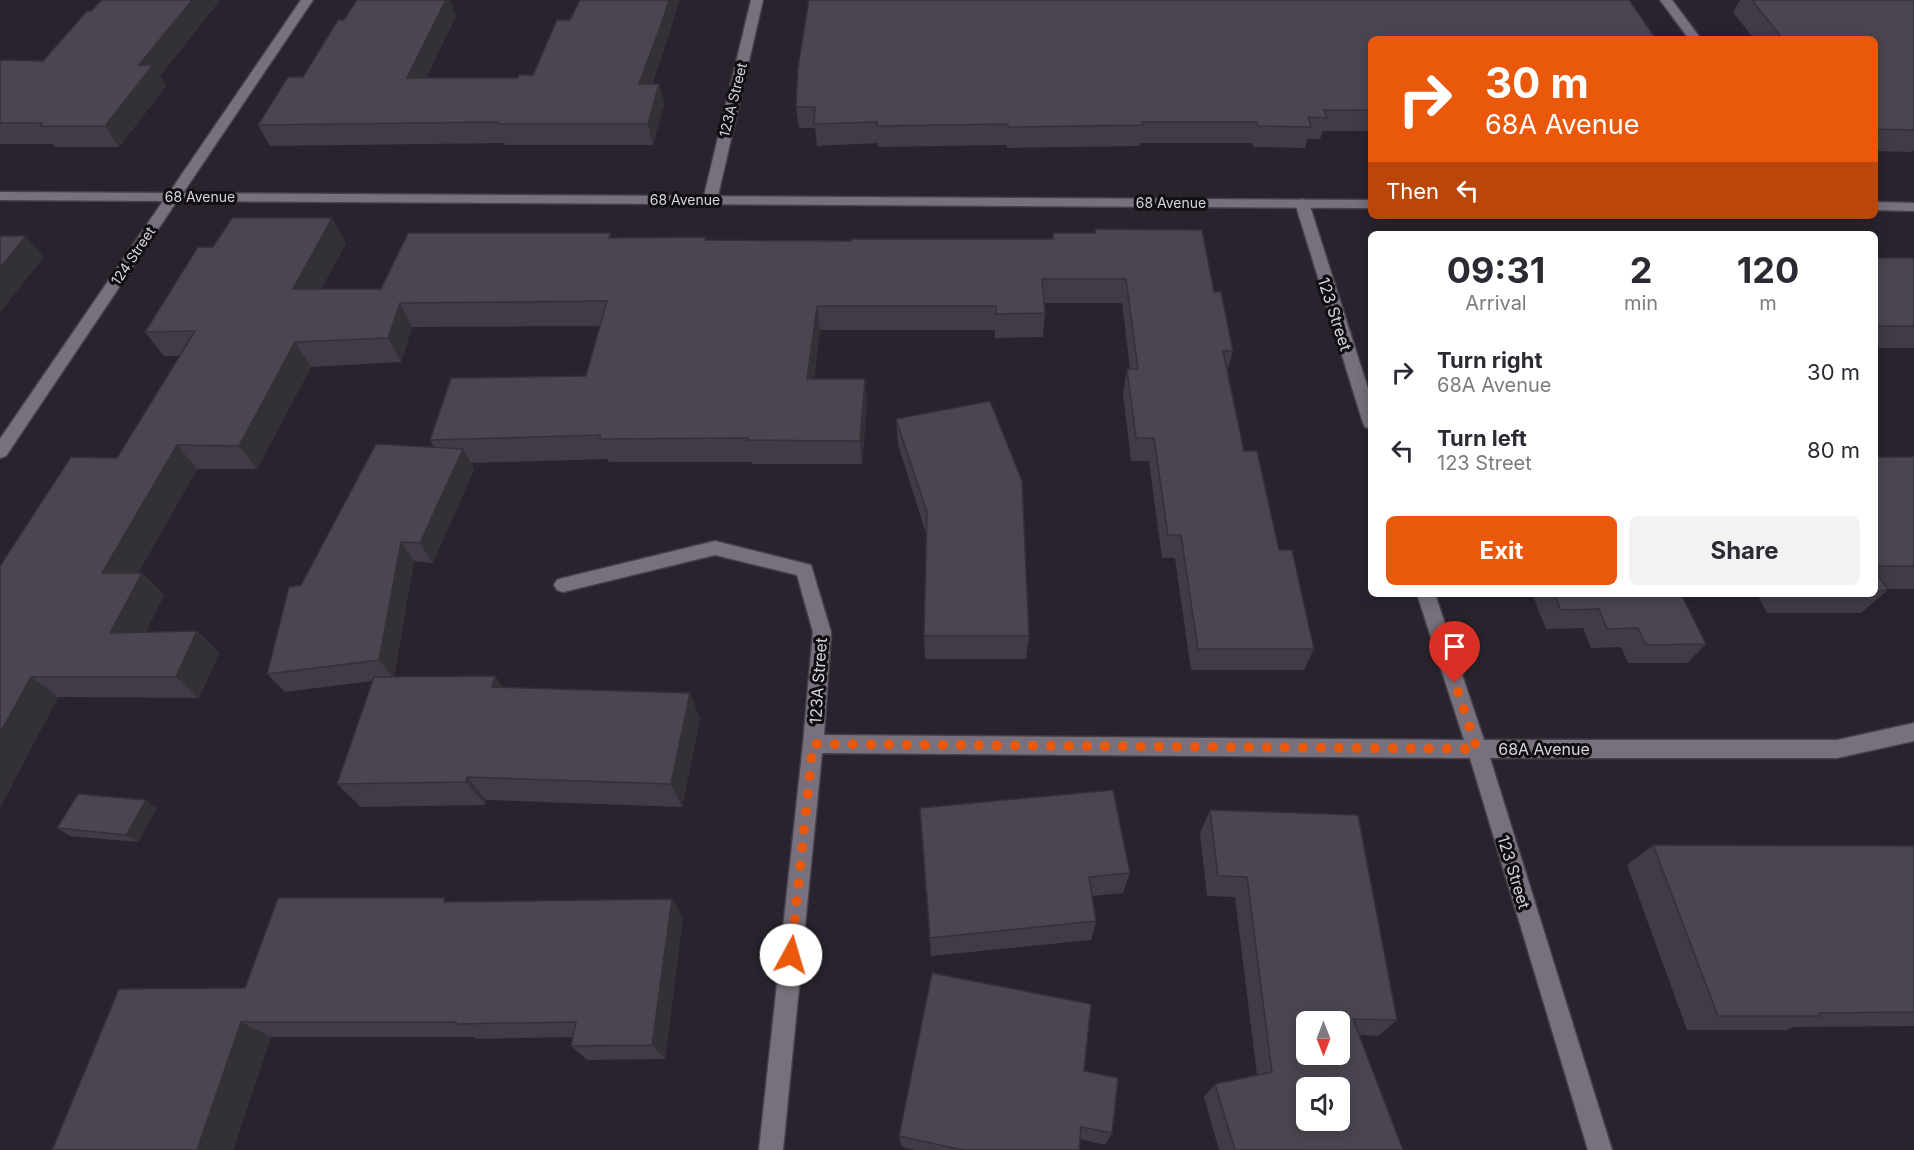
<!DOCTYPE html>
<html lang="en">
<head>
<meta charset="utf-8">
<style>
	body { margin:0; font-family:Inter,sans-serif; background:#f2f2f3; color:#2b2b33; height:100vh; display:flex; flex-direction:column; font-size:22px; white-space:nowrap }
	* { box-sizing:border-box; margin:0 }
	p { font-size:20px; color:#7c7c81 }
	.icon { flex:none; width:33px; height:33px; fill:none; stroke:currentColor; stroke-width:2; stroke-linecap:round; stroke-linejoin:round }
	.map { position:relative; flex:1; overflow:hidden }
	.side { position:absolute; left:1368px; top:231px; width:510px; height:366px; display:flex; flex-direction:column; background:#fff; border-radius:9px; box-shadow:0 3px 15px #0003 }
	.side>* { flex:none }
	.top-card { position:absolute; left:1368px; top:36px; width:510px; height:183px; border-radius:9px; box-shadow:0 3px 15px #0003; background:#ea580c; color:#fff; overflow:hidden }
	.needle { width:39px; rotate:180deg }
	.buttons { position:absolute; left:1296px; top:1011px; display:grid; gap:12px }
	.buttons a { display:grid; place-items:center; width:54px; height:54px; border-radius:9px; background:#fff; box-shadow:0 3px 15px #0003; font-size:30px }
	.pin { position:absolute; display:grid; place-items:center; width:51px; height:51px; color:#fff; margin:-62px -26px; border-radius:50% 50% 50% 0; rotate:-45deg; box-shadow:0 0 6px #0007 }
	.pin .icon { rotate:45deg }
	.me { position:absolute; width:66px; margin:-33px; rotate:6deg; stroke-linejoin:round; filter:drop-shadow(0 0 4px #0008) }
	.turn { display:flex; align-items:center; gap:21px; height:126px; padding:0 18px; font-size:27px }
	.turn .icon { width:78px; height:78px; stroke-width:2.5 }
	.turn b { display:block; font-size:42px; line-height:51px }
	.then { display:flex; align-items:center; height:57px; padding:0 18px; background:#0003; gap:12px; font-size:22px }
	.eta { display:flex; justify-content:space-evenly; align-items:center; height:102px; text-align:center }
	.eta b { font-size:36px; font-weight:700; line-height:42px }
	.button { display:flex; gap:12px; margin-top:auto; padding:12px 18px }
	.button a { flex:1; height:69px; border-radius:9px; background:#ea580c; color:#fff; font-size:24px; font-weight:700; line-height:69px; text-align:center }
	.button a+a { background:#f2f2f3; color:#2b2b33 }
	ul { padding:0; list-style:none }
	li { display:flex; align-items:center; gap:18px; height:78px; padding:0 18px }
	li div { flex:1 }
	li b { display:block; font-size:22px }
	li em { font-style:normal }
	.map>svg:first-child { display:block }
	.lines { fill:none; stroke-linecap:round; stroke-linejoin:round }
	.street-casing { stroke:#464049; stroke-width:3 }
	.secondary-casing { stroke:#464049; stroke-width:3 }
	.street { fill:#78717d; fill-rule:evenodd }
	.secondary { fill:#78717d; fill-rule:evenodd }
	.wall { fill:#403b45 }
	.shaded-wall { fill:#343038 }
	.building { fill:#4b4550; stroke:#343038; stroke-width:1.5; fill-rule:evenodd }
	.route { stroke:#ea580c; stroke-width:10; stroke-dasharray:0 18 }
	.labels { text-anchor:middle; stroke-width:6; stroke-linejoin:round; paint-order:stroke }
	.far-street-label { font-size:14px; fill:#d9d5dc; stroke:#100e12 }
	.street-label { font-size:16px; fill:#d9d5dc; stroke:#100e12 }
</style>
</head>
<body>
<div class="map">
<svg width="1914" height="1150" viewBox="0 0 1914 1150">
	<rect width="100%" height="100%" fill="#29232d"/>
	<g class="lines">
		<defs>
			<path id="street" d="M751 0H763L717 200 710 204 703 200Z
				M1660 0H1672L1701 39H1689Z
				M1302 199 1309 203 1371 398V429L1365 427 1363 423 1295 203Z
				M715 541 811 565 831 632 824 735 1464 740 1417 594H1435L1484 740H1837L1914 723V741L1837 758H1490L1612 1150H1588L1470 758 822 753 783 1150H759L803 744 813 632 797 575 715 555 563 592 557 590 554 585 557 580 563 578Z"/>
			<path id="secondary" d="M301 0H313L183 193 1371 200V208L177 201 6 456 0 458V439L163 201 0 200V192L169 193Z
				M1875 202 1914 203V211L1875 210Z"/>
		</defs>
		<use href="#street" class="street-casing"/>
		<use href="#secondary" class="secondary-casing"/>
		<use href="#street" class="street"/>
		<use href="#secondary" class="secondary"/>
	</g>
	<path class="wall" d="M102 0H220L160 76 166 86 119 147H55L53 144H0V60L43 61Z
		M357 0H450L456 16 426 78H518L533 75 570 20 580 0H679L668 37 652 84H659L664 104 653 145H505V143L270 146 258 125 303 77 344 20Z
		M1740 0H1914V150L1912 152 1875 151V39H1754L1733 12Z
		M1371 39V131H1323L1320 139H1307L1305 148 1253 147 1252 143H1140V146L1007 148V145L878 147V143L817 146 815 128H799L796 107Z
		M1095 229 1214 292 1233 351 1227 372 1244 451 1314 649 1304 670H1191L1175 558H1162L1149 461H1131L1123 393 1127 369H1130L1122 303H1044L1045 313 1043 337 995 338V330H820L814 379H865L867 403 862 464H752V462H609L607 459 471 463 474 469 433 563 414 561 394 677 495 676 502 687 700 718 682 807 486 800 485 805 361 807 337 784 372 681 285 692 267 674 301 585 434 447 430 440 586 376 600 326 412 327 401 362 311 367 257 469H197L138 573H142L164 595 145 633 197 631 219 653 199 698 58 697 0 808V566L117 458 180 356H164L145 332 213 247 346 243 321 289H381L610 233 611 238 707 240 851 241 1052 239 1053 233H1095Z
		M1875 258H1914V348H1875Z
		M896 419 1029 636 1026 659H925L924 636 926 533 898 445Z
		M1875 457H1914V589H1887L1888 590 1861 613H1767L1757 594H1875Z
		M1532 594H1681L1706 644 1687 663H1628L1621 647 1591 648 1583 628 1546 629Z
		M157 808 138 842 70 836 57 828Z
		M1210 810 1397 1020 1378 1036 1359 1035 1403 1150H1219L1204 1097 1215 1084 1257 1075 1235 897 1207 896 1200 833Z
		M921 830 1130 873 1123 893 1092 896 1096 921 1091 940 931 956Z
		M1653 845 1912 846 1914 845V1026L1793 1027 1786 1030H1687L1627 865Z
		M450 902 683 917 665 1059 587 1060 571 1046 573 1037 476 1039 473 1037H271L233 1150H52L245 988Z
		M1084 1071 1112 1133 1105 1145 1080 1139 1079 1150H915L902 1147 899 1136Z"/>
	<path class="shaded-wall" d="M192 0H220L160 76 166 86 119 147 105 126 139 65Z
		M434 0H450L456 16 416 99 407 78Z
		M669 0H679L668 37 644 105 639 84Z
		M659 84 664 104 653 145 648 124Z
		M332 218 346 243 308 313 293 289Z
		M26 236 44 257 0 313V268Z
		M400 303 412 327 401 362 388 338Z
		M817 306 820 330 811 403 807 379Z
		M295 342 311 367 257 469 239 446Z
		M865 379 867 403 862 464 860 441Z
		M177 445 197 469 125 596 102 573Z
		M463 449 474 469 433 563 420 543Z
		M401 542 414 561 394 678 379 660Z
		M142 573 164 595 134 655 110 633Z
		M197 631 219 653 199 698 176 677Z
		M495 676 512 701 492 687Z
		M31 677 58 697 0 808V733Z
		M690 693 700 718 682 807 671 784Z
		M467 777 486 800 485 805 466 782Z
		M146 800 157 808 138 842 126 835Z
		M672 899 683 917 665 1059 652 1045Z
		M241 1022 271 1037 233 1150H197Z"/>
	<path class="building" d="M102 0H192L139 65H153L105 126H40L42 123H0V60L43 61 87 11H91Z
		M357 0H446L407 78H518L519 75H533L557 20H570L580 0H669L664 16 639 84H659L648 124H498V122L258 125 288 77H303L338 20H344Z
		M809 0H1629L1656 39H1371V110H1324L1327 118 1308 117 1311 127 1258 126 1257 122H1142L1143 125 1008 127V124L877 126V122L814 124 815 107H796L798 67Z
		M1752 0H1914V130L1878 129 1875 126V39H1783Z
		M232 218H332L293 289H381L408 233H610L609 238 706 237 705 240 851 241V239H1053V233H1096L1095 229 1202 230 1214 292H1221L1233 351H1223L1244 451H1257L1279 550H1292L1314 649H1198L1181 535H1168L1154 438H1136L1127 369H1138L1126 279H1042L1045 313 996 314V306H817L807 379H865L860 441 747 440 748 438 600 439V435L430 440 451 378 586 376 607 301 400 303 388 338 295 342 239 446 177 445 102 573H142L110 633 197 631 176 677H31L0 733V566L71 457 117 458 195 331 145 332 198 247H213Z
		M0 236H26L0 268Z
		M1875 258H1914V326H1875Z
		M990 401 1022 481 1029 636H924L927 512 896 419Z
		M376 444 463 449 420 543 401 542 379 660 267 674 289 587 301 585Z
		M1875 457H1914V566H1875Z
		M1875 570 1888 590 1875 591Z
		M1554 594H1681L1706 644 1646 645 1638 628 1607 629 1599 609 1561 610Z
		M495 676 492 687 690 693 671 784 467 777 466 782 337 784 374 677Z
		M1113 790 1130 873 1089 877 1096 921 930 938 920 808Z
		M78 794 146 800 126 835 57 828Z
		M1210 810 1358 815 1397 1020 1353 1019 1403 1150H1235L1215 1084 1272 1072 1247 877 1218 876ZM1306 1022H1340V1054H1306ZM1306 1088H1340V1120H1306Z
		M1653 845 1914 846V1012L1819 1013 1820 1016H1718Z
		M278 898H445L444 902 672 899 652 1045 571 1046 576 1022 456 1024V1022H241L197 1150H52L119 989 245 988Z
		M932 973 1091 1004 1084 1071 1118 1078 1112 1133 1081 1127 1079 1150H963L899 1136Z"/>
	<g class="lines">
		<path class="route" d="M791 955 813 744 1477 749 1455 683"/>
	</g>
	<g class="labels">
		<g class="far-street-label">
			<text transform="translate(733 100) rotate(-76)" y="5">123A Street</text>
			<text x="200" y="202">68 Avenue</text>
			<text x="685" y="205">68 Avenue</text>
			<text x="1171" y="208">68 Avenue</text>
			<text transform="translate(133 256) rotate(-56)" y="5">124 Street</text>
		</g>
		<g class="street-label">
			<text transform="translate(1335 314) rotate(72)" y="6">123 Street</text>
			<text transform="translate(818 681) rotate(-86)" y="6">123A Street</text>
			<text x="1544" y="755">68A Avenue</text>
			<text transform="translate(1514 872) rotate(73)" y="6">123 Street</text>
		</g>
	</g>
</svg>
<div class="buttons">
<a><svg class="needle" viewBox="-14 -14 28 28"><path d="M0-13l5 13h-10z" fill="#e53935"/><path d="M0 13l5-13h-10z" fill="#7c7c81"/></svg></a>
<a><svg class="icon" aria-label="sound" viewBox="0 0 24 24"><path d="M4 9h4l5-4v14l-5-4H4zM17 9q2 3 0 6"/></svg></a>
</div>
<div class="pin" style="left:1455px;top:683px;background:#d93025"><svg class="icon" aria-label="arrive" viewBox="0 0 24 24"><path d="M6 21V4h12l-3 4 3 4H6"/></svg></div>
<svg class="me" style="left:791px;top:955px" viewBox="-20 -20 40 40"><circle r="19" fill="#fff"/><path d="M0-13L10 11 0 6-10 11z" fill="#ea580c"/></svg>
<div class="top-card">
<div class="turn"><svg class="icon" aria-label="right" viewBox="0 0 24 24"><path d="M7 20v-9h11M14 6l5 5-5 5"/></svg><div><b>30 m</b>68A Avenue</div></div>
<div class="then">Then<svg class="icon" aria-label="left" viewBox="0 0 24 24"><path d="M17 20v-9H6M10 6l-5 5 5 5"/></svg></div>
</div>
<section class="side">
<div class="eta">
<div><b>09:31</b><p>Arrival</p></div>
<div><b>2</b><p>min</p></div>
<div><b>120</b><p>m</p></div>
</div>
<ul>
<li><svg class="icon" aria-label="right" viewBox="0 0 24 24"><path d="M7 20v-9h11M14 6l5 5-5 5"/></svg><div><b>Turn right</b><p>68A Avenue</p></div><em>30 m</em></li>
<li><svg class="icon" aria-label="left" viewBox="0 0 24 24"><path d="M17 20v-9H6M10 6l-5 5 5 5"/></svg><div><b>Turn left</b><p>123 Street</p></div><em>80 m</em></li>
</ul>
<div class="button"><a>Exit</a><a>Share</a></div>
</section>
</div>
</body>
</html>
